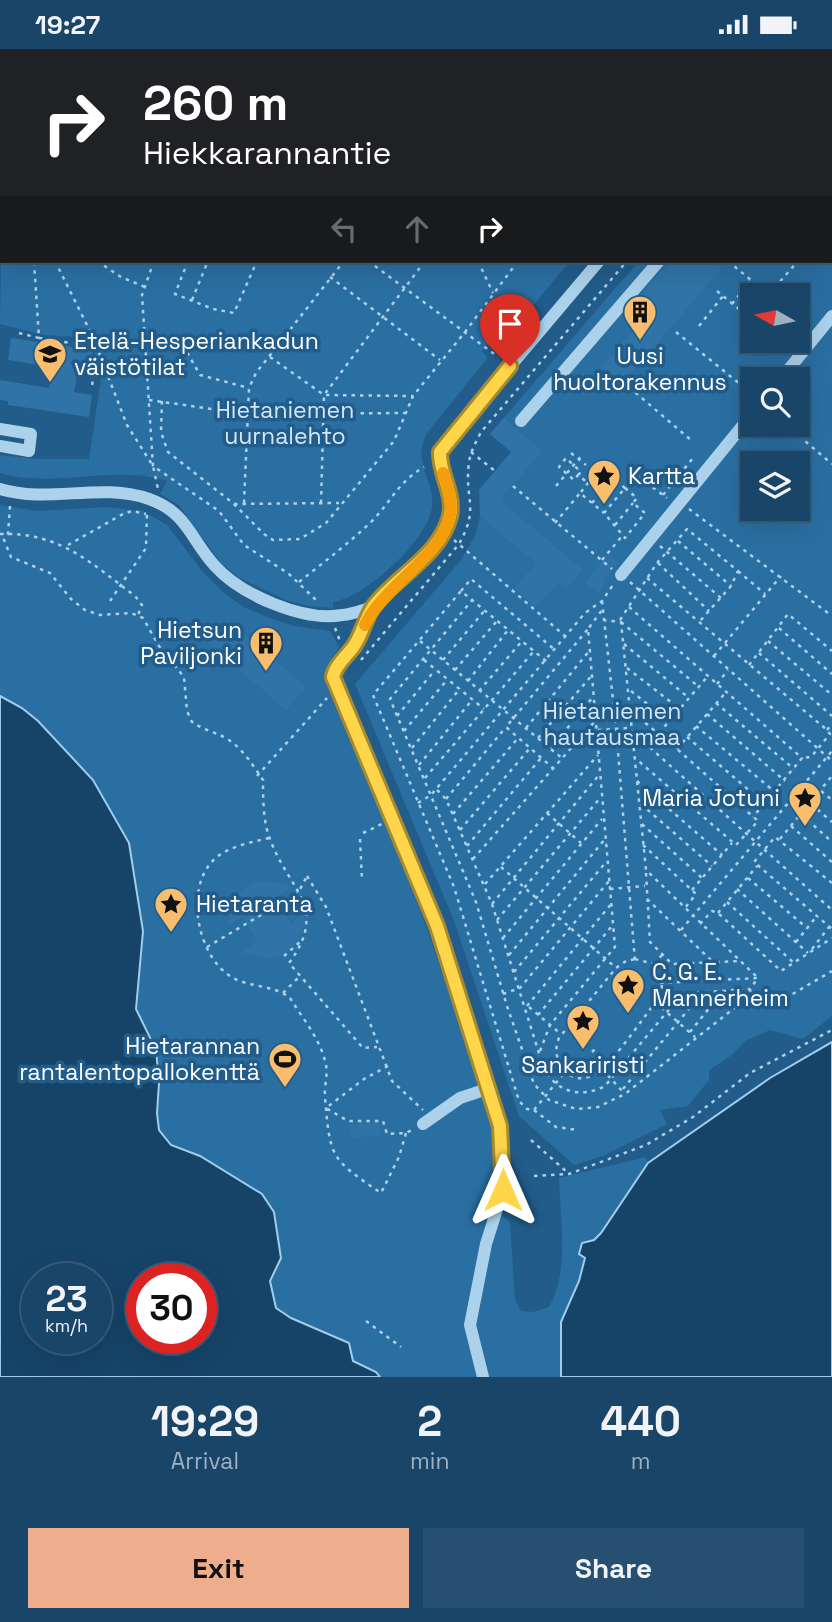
<!DOCTYPE html>
<html lang="en">
<head>
<meta charset="utf-8">
<style>
	body { margin:0; font-family:"Space Grotesk",sans-serif; background:#264f71; color:#f1f3f6; height:100vh; display:flex; flex-direction:column; font-size:26px; white-space:nowrap }
	* { box-sizing:border-box; margin:0 }
	p { font-size:23px; color:#9fb1c0 }
	.icon { flex:none; width:38px; height:38px; fill:none; stroke:currentColor; stroke-width:2; stroke-linecap:round; stroke-linejoin:round }
	.map { position:relative; height:1328px; overflow:hidden }
	.side { display:flex; flex-direction:column; background:#194568; flex:1 }
	.side>* { flex:none }
	.hud { position:absolute; left:0px; top:0px; width:833px; height:214px; box-shadow:0 7px 28px #0002,0 0 0 2px #375d7c; background:#202124; color:#fff; overflow:hidden }
	.needle { width:46px; rotate:279deg }
	.fabs { position:absolute; left:740px; top:234px; display:grid; gap:14px }
	.fabs a { display:grid; place-items:center; width:70px; height:70px; border-radius:0px; background:#194568; box-shadow:0 7px 28px #0002,0 0 0 2px #375d7c; font-size:35px }
	.speed { position:absolute; left:21px; top:1214px; display:flex; gap:14px; font-size:35px; font-weight:700; text-align:center }
	.speed>* { display:grid; place-content:center; width:91px; height:91px; border-radius:50%; background:#194568; box-shadow:0 7px 28px #0002,0 0 0 2px #375d7c; line-height:1 }
	.speed small { font-size:18px; font-weight:400 }
	.speed .limit { border:10px solid #d22; background:#fff; color:#111 }
	.pin { position:absolute; display:grid; place-items:center; width:60px; height:60px; color:#fff; margin:-72px -30px; border-radius:50% 50% 50% 0; rotate:-45deg; box-shadow:0 0 7px #0007 }
	.pin .icon { rotate:45deg }
	.me { position:absolute; width:77px; margin:-38px; rotate:0deg; stroke-linejoin:round; filter:drop-shadow(0 0 5px #0008) }
	.turn { display:flex; align-items:center; gap:24px; height:147px; padding:0 28px; font-size:32px }
	.turn .icon { width:91px; height:91px; stroke-width:2.5 }
	.turn b { display:block; font-size:49px; line-height:60px }
	.lanes { display:flex; align-items:center; height:66px; padding:0 28px; background:#0003; justify-content:center; gap:35px; direction:ltr }
	.lanes .off { opacity:.35 }
	.eta { display:flex; justify-content:space-evenly; align-items:center; height:119px; text-align:center }
	.eta b { font-size:42px; font-weight:700; line-height:49px }
	.cta { display:flex; gap:14px; margin-top:auto; padding:14px 28px }
	.cta a { flex:1; height:80px; border-radius:0px; background:#eead8d; color:#111; font-size:28px; font-weight:700; line-height:80px; text-align:center }
	.cta a+a { background:#264f71; color:#f1f3f6 }
	.status { display:flex; justify-content:space-between; align-items:center; height:49px; padding:0 35px; background:#194568; direction:ltr }
	.status svg { height:19px; fill:currentColor }
	.map>svg:first-child { display:block }
	.green { fill:#2a6fa2; fill-rule:evenodd }
	.water { fill:#164469; stroke:#a0cdec; stroke-width:2; fill-rule:evenodd }
	.building { fill:#3074a7 }
	.lines { fill:none; stroke-linecap:round; stroke-linejoin:round }
	.path { stroke:#acd1eb; stroke-width:2.5; stroke-dasharray:3.5 5; stroke-linecap:butt }
	.minor { stroke:#acd1eb; stroke-width:12 }
	.route-casing { stroke:#a68a30; stroke-width:18 }
	.route { stroke:#ffd54a; stroke-width:12 }
	.slow { stroke:#f59e0b; stroke-width:12 }
	.labels { text-anchor:middle; stroke-width:7; stroke-linejoin:round; paint-order:stroke }
	.poi-label { font-size:23px; fill:#fff; stroke:#215c8a; text-anchor:start }
	.park-label { font-size:23px; fill:#d1e8f8; stroke:#215c8a }
</style>
</head>
<body>
<div class="status"><b>19:27</b><svg viewBox="0 0 49 12"><path d="M0 12V9h3v3zM5 12V6h3v6zM10 12V3h3v9zM15 12V0h3v12zM26 1h20v11H26zM47 4h2v5h-2z"/></svg></div>
<div class="map">
<svg width="832" height="1328" viewBox="0 0 832 1328">
	<rect width="100%" height="100%" fill="#215c8a"/>
	<path class="green" d="M821 0H832V967L803 990 770 981 745 992 732 1006 709 1021V1031L688 1057 660 1061 667 1075 603 1107 574 1116 519 1067 454 872 355 635 461 511 475 487 480 467 511 403 490 385 639 212H831V2H819ZM752 247H798V292H752ZM752 331H798V376H752ZM752 415H798V460H752Z
		M2 142V212H570L503 293 493 299 488 295 482 302 487 308 486 311 427 384C411 415 435 429 432 458 429 490 365 549 333 553V559L308 557 286 551 238 528 220 513 179 456 160 445 167 432C112 415 55 440 0 424V406L39 410H89L102 323 87 289 44 286 0 275Z
		M0 456 37 462 105 458 143 462 167 476 203 523 224 544 244 558 267 568 294 577 330 582 339 598 327 618 326 636 388 780 428 882 493 1077C500 1107 499 1129 489 1157L510 1173 515 1251 521 1262 533 1263 549 1258C570 1221 560 1170 559 1129L646 1108 648 1114 638 1137 639 1162 594 1191 582 1194 608 1328H380L376 1323 353 1312 349 1294 291 1269 276 1259 270 1232 281 1209 262 1145 200 1107 171 1096 159 1081 157 1064 159 1034 156 1001 136 960 143 882 129 794 93 731 38 672 22 659 0 647Z"/>
	<path class="water" d="M0 647 22 659 38 672 93 731 129 794 143 882 136 960 156 1001 159 1034 157 1064 159 1081 171 1096 200 1107 262 1145 274 1163 281 1209 270 1232 276 1259 291 1269 349 1294 353 1312 376 1323 380 1328H0ZM37 1230H96V1290H37ZM142 1230H201V1290H142Z
		M832 993V1328H561V1273L579 1232 585 1209 579 1205 582 1194 594 1191 601 1184 648 1114 770 1029Z"/>
	<path class="building" d="M671 212H715L722 219 622 335 602 318 644 269 631 257Z
		M11 289 93 301 89 324 78 322 74 343 92 346 89 368 8 356V352L0 351V331L49 339 52 318 8 311Z
		M504 369 542 402 500 451 583 521 566 540 558 533 536 558 514 539 536 514 480 467 479 441 511 403 490 385Z
		M609 505 619 514 602 532 605 534 598 544 585 533Z
		M227 571 306 638 286 661 208 594Z
		M257 833H274L292 838 276 848 291 874 305 865 303 881 296 895 283 905 270 910 240 903 257 893 243 867 228 876 230 861 236 847 245 838Z
		M379 1073 381 1086 351 1089 350 1076Z"/>
	<g class="lines">
		<path class="path" d="M29 0V2
			M187 0 188 2
			M370 0 375 2
			M546 0 549 2
			M586 0 588 2
			M613 0 616 2
			M127 2V0
			M178 2 179 0
			M229 2 230 0
			M333 2 335 0
			M420 2V0
			M601 2 606 0
			M805 2 806 0
			M831 16 832 15
			M831 97 832 98
			M0 109 2 110
			M831 174 832 173
			M55 212 92 286 127 376 153 417 158 440
			M97 212 121 228 145 238
			M154 212 142 246 153 417 219 462 244 496 289 525 317 552
			M188 212 175 245 213 260 234 264 257 212
			M368 212 497 307
			M478 212 493 244
			M728 212 770 247
			M330 228 440 311
			M717 242 752 271
			M769 245 798 212
			M192 251 208 212
			M732 255 751 231
			M798 270 806 277
			M699 277 723 247
			M676 283 751 344
			M19 284 39 289 34 212
			M39 289 97 298 92 337
			M183 296 200 326 249 339
			M270 308 324 346 413 347
			M629 338 692 392
			M149 351 247 365 407 364
			M162 352 161 383 168 403 234 455 264 485 273 491 300 490 326 474 394 392 413 347 465 283 518 212
			M786 376 832 415
			M471 403 495 422
			M571 404 586 416
			M578 426 581 423 566 409 559 418 574 431 578 426 588 434
			M639 428 667 449
			M513 437 612 520
			M556 437 583 405
			M625 439 637 449 633 454 645 464 625 489 604 464Z
			M581 443 600 419 625 439
			M663 446 693 409
			M244 454 249 339 256 324 344 212
			M321 454 324 346 425 212
			M592 454 612 430
			M234 455 339 454
			M10 457 8 485 4 491 11 508 50 524 71 550 85 561 100 566 131 564 143 569 159 597 184 628 187 662 192 673C202 680 214 683 224 688 241 697 252 715 263 731 263 749 263 773 270 790 288 840 330 859 289 914L363 999 377 998
			M689 460 832 567
			M555 474 580 444 604 464
			M615 476 633 454
			M0 485C60 483 91 514 135 547L142 556 138 566
			M454 491 565 587
			M678 492 731 537
			M68 496 123 465 132 462 146 465
			M660 497 721 549
			M602 511 623 486
			M658 514 709 562
			M738 522 765 545
			M647 529 827 681 830 685 811 708 802 709
			M299 533C324 513 348 495 371 473 391 453 398 433 424 418
			M630 533 832 712
			M461 542 471 530 555 601
			M473 550 390 650 476 853 507 957 534 1035 549 1051 576 1060 598 1058 625 1045 751 946 750 940 758 929
			M110 552 146 499 147 461
			M602 552 616 678 635 912
			M629 558 802 709 753 768
			M603 571 621 573 646 821 758 929
			M620 571 657 514 687 480 738 522 731 537 700 572
			M621 573 699 638
			M335 579 340 592
			M779 579 832 625
			M420 592 563 710
			M768 592 832 646
			M624 595 689 649
			M759 604 832 667
			M714 607 781 527
			M361 611 459 495C480 458 464 450 469 414 470 403 476 393 481 383L627 212
			M424 611 484 660
			M443 611 485 561
			M546 612 461 542 373 646 454 838 519 1052 527 1060 534 1061 573 1013
			M749 616 788 565 832 602
			M627 619 680 660
			M455 621 496 573
			M468 632 508 581
			M717 635 728 621
			M479 642 522 592
			M631 642 669 672
			M716 654 794 720
			M632 663 677 700 758 772 736 796 635 709
			M707 665 785 732
			M397 667 435 621
			M696 677 775 743
			M526 679 590 601
			M598 681 628 679 832 861
			M827 681 832 675
			M404 682 447 631
			M659 684 708 627
			M687 688 765 755
			M538 689 593 625
			M412 699 458 642
			M551 699 593 648
			M677 700 727 642
			M419 716 472 651
			M554 720 506 678 588 580
			M257 727 327 649
			M425 729 534 602
			M637 732 722 806
			M437 741 446 750 492 855 543 1017C555 1043 580 1050 605 1037L682 945
			M821 742 832 751
			M446 750 506 678
			M418 754 431 746 585 564 602 552 613 536
			M641 755 712 817
			M811 755 832 773
			M547 764 581 794
			M453 765 518 689
			M801 765 832 793
			M642 775 702 829
			M791 777 832 813
			M460 781 530 699
			M363 784 382 775
			M269 789C252 793 232 797 218 807 183 834 196 905 230 927 248 939 273 935 290 949 303 970 321 991 326 1016 328 1026 324 1038 325 1048 330 1110 331 1110 381 1144L399 1108 406 1084
			M360 790 362 831
			M780 790 832 727
			M643 796 696 845 685 859
			M467 797 541 709
			M473 810 596 671
			M501 818 616 919
			M646 824 650 893 672 915 740 912
			M307 827 326 858 392 1032 423 1061
			M748 829 807 879
			M832 834 775 788 754 813 832 880
			M485 835 598 706
			M610 840 645 837
			M737 840 808 904
			M692 841 732 794
			M647 850 713 913
			M727 853 794 914
			M492 855 599 726
			M718 864 757 817
			M497 871 601 748
			M700 875 712 862 718 864 781 922 832 889
			M681 881 832 702
			M503 889 602 770
			M796 893 816 868
			M207 898 298 844 307 827
			M812 900 829 878
			M509 906 605 790
			M284 907 300 893
			M635 910 654 915 662 934 661 946C644 967 616 1011 595 1025 570 1040 549 1012 559 989L616 919 626 912Z
			M654 915 662 906
			M514 923 606 813
			M660 934 758 929
			M283 944 300 927
			M503 945 520 939 609 832
			M663 946 750 940
			M751 946 767 960 832 922
			M655 953 695 988
			M527 957 612 854
			M529 958 561 985
			M538 966 612 877
			M690 983 723 942
			M579 992 584 987
			M540 1002 550 976 615 898 588 580 602 561
			M592 1003 597 998
			M388 1017 364 1030 326 1059 348 1072H383L387 1085 406 1084 412 1081
			M602 1020 625 1045
			M623 1040 702 944
			M534 1061 556 1078 578 1081
			M531 1091 568 1124
			M534 1127 569 1125 646 1096 693 1068 750 1024 832 981
			M366 1272 401 1298"/>
		<path class="minor" d="M4 0V2
			M482 2V0
			M697 2 698 0
			M779 2 780 0
			M0 86 2 76
			M780 331 832 267
			M521 372 659 212
			M0 380 31 385 29 402 0 397
			M0 440C49 455 100 433 149 450 187 463 191 491 215 517 241 546 304 573 342 566 353 565 363 561 373 558
			M621 526 752 365
			M423 1075 460 1049 487 1040
			M483 1328 470 1276 486 1195 503 1141 500 1077 437 877 333 628 334 623 356 594 373 558 413 520 443 482 450 466 451 450 440 409 443 397 599 212"/>
	</g>
	<g class="lines">
		<defs>
			<path id="route" d="M503 1141 500 1077 437 877 333 628C335 616 347 607 354 597 362 585 365 570 373 558 396 527 440 507 450 467 455 445 439 425 440 403L510 317"/>
		</defs>
		<use href="#route" class="route-casing"/>
		<use href="#route" class="route"/>
		<path class="slow" d="M365 576C383 538 442 507 450 466 453 452 448 437 443 424"/>
	</g>
	<defs>
		<symbol id="building-pin" viewBox="-11 -11 22 30"><path d="M0 17L-7.5 6A9.5 9.5 0 1 1 7.5 6Z" fill="#f8be6d" stroke="#215c8a"/><path d="M-4-6H4V6H1V3H-1V6H-4ZM-2.5-4.3h1.7v1.8h-1.7ZM.8-4.3h1.7v1.8H.8ZM-2.5-1h1.7V.8h-1.7ZM.8-1h1.7V.8H.8Z" fill="#111"/></symbol>
		<symbol id="school-pin" viewBox="-11 -11 22 30"><path d="M0 17L-7.5 6A9.5 9.5 0 1 1 7.5 6Z" fill="#f8be6d" stroke="#215c8a"/><path d="M0-5L7-2L0 1L-7-2ZM-4 1L0 2.5L4 1V4Q0 6-4 4Z" fill="#111"/></symbol>
		<symbol id="sight-pin" viewBox="-11 -11 22 30"><path d="M0 17L-7.5 6A9.5 9.5 0 1 1 7.5 6Z" fill="#f8be6d" stroke="#215c8a"/><path d="M0-6L1.8-2.2L6-1.7L2.9 1.2L3.7 5.4L0 3.3L-3.7 5.4L-2.9 1.2L-6-1.7L-1.8-2.2Z" fill="#111"/></symbol>
		<symbol id="stadium-pin" viewBox="-11 -11 22 30"><path d="M0 17L-7.5 6A9.5 9.5 0 1 1 7.5 6Z" fill="#f8be6d" stroke="#215c8a"/><path d="M0-5a6.5 5 0 1 0 0 10a6.5 5 0 1 0 0-10ZM-3.5-1.8h7v3.6h-7Z" fill="#111"/></symbol>
	</defs>
	<g fill-rule="evenodd">
		<use href="#building-pin" x="621" y="244" width="38" height="52"/>
		<use href="#school-pin" x="31" y="286" width="38" height="52"/>
		<use href="#sight-pin" x="585" y="408" width="38" height="52"/>
		<use href="#building-pin" x="247" y="575" width="38" height="52"/>
		<use href="#sight-pin" x="786" y="730" width="38" height="52"/>
		<use href="#sight-pin" x="152" y="836" width="38" height="52"/>
		<use href="#sight-pin" x="609" y="917" width="38" height="52"/>
		<use href="#sight-pin" x="564" y="953" width="38" height="52"/>
		<use href="#stadium-pin" x="266" y="991" width="38" height="52"/>
	</g>
	<g class="labels">
		<g class="poi-label">
			<text x="74" y="300">Etelä-Hesperiankadun<tspan x="74" dy="26">väistötilat</tspan></text>
			<text x="640" y="315" text-anchor="middle">Uusi<tspan x="640" dy="26">huoltorakennus</tspan></text>
			<text x="628" y="435">Kartta</text>
			<text x="242" y="589" text-anchor="end">Hietsun<tspan x="242" dy="26">Paviljonki</tspan></text>
			<text x="780" y="757" text-anchor="end">Maria Jotuni</text>
			<text x="196" y="863">Hietaranta</text>
			<text x="652" y="931">C. G. E.<tspan x="652" dy="26">Mannerheim</tspan></text>
			<text x="260" y="1005" text-anchor="end">Hietarannan<tspan x="260" dy="26">rantalentopallokenttä</tspan></text>
			<text x="583" y="1024" text-anchor="middle">Sankariristi</text>
		</g>
		<g class="park-label">
			<text x="285" y="369">Hietaniemen<tspan x="285" dy="26">uurnalehto</tspan></text>
			<text x="612" y="670">Hietaniemen<tspan x="612" dy="26">hautausmaa</tspan></text>
		</g>
	</g>
</svg>
<div class="fabs">
<a><svg class="needle" viewBox="-14 -14 28 28"><path d="M0-13l5 13h-10z" fill="#e53935"/><path d="M0 13l5-13h-10z" fill="#9fb1c0"/></svg></a>
<a><svg class="icon" aria-label="search" viewBox="0 0 24 24"><circle cx="10" cy="10" r="6"/><path d="M15 15l6 6"/></svg></a>
<a><svg class="icon" aria-label="layers" viewBox="0 0 24 24"><path d="M12 4l9 5-9 5-9-5zM3 14l9 5 9-5"/></svg></a>
</div>
<div class="speed"><div>23<small>km/h</small></div><div class="limit">30</div></div>
<div class="pin" style="left:510px;top:317px;background:#d93025"><svg class="icon" aria-label="arrive" viewBox="0 0 24 24"><path d="M6 21V4h12l-3 4 3 4H6"/></svg></div>
<svg class="me" style="left:503px;top:1141px" viewBox="-20 -20 40 40"><path d="M0-17L14 15 0 8-14 15z" fill="#ffd54a" stroke="#fff" stroke-width="4"/></svg>
<div class="hud">
<div class="turn"><svg class="icon" aria-label="right" viewBox="0 0 24 24"><path d="M7 20v-9h11M14 6l5 5-5 5"/></svg><div><b>260 m</b>Hiekkarannantie</div></div>
<div class="lanes"><svg class="icon off" aria-label="left" viewBox="0 0 24 24"><path d="M17 20v-9H6M10 6l-5 5 5 5"/></svg><svg class="icon off" aria-label="ahead" viewBox="0 0 24 24"><path d="M12 20V5M6 11l6-6 6 6"/></svg><svg class="icon" aria-label="right" viewBox="0 0 24 24"><path d="M7 20v-9h11M14 6l5 5-5 5"/></svg></div>
</div>
</div>
<section class="side">
<div class="eta">
<div><b>19:29</b><p>Arrival</p></div>
<div><b>2</b><p>min</p></div>
<div><b>440</b><p>m</p></div>
</div>
<div class="cta"><a>Exit</a><a>Share</a></div>
</section>
</body>
</html>
